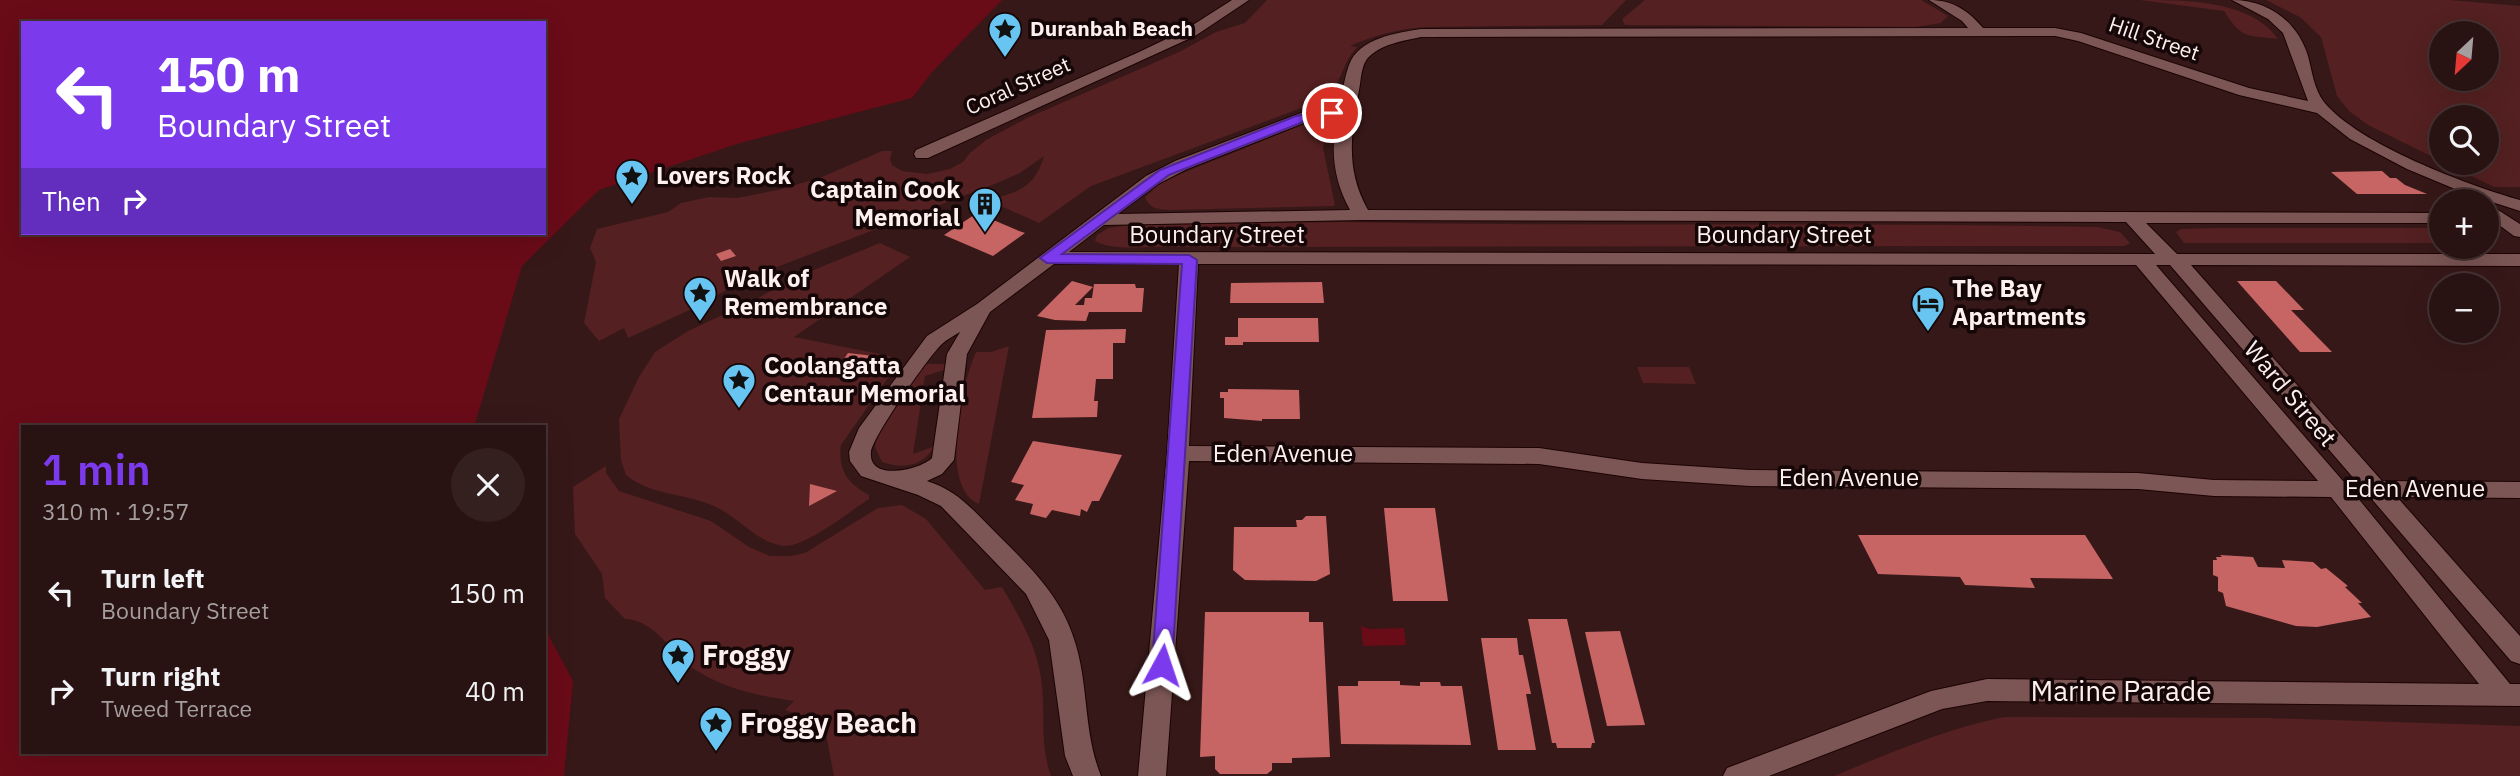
<!DOCTYPE html>
<html lang="en">
<head>
<meta charset="utf-8">
<style>
	body { margin:0; font-family:"IBM Plex Sans",sans-serif; background:#352020; color:#f1f3f6; height:100vh; display:flex; flex-direction:column; font-size:26px; white-space:nowrap }
	* { box-sizing:border-box; margin:0 }
	p { font-size:23px; color:#a59e9f }
	.icon { flex:none; width:38px; height:38px; fill:none; stroke:currentColor; stroke-width:2; stroke-linecap:round; stroke-linejoin:round }
	.map { position:relative; flex:1; overflow:hidden }
	.panel { position:absolute; left:21px; top:425px; width:525px; height:329px; display:flex; flex-direction:column; background:#291212; border-radius:0px; box-shadow:0 7px 28px #0002,0 0 0 2px #453232 }
	.panel>* { flex:none }
	.top-card { position:absolute; left:21px; top:21px; width:525px; height:214px; border-radius:0px; box-shadow:0 7px 28px #0002,0 0 0 2px #453232; background:#7c3aed; color:#fff; overflow:hidden }
	.needle { width:46px; rotate:206deg }
	.buttons { position:absolute; left:2429px; top:21px; display:grid; gap:14px }
	.buttons a { display:grid; place-items:center; width:70px; height:70px; border-radius:50%; background:#291212; box-shadow:0 7px 28px #0002,0 0 0 2px #453232; font-size:35px }
	.pin { position:absolute; display:grid; place-items:center; width:60px; height:60px; color:#fff; margin:-30px; border:4px solid #fff; border-radius:50%; box-shadow:0 2px 7px #0007 }
	.me { position:absolute; width:77px; margin:-38px; rotate:5deg; stroke-linejoin:round; filter:drop-shadow(0 0 5px #0008) }
	.turn { display:flex; align-items:center; gap:24px; height:147px; padding:0 21px; font-size:32px }
	.turn .icon { width:91px; height:91px; stroke-width:2.5 }
	.turn b { display:block; font-size:49px; line-height:60px }
	.then { display:flex; align-items:center; height:66px; padding:0 21px; background:#0003; gap:14px; font-size:26px }
	.round { display:grid; place-items:center; flex:none; width:74px; height:74px; border-radius:37px; background:#352020 }
	.head { display:flex; align-items:center; justify-content:space-between; height:119px; padding:0 21px }
	h1 { font-size:42px; font-weight:600; line-height:52px; color:#7c3aed }
	ul { padding:0; list-style:none }
	li { display:flex; align-items:center; gap:21px; height:98px; padding:0 21px }
	li div { flex:1 }
	li b { display:block; font-size:26px }
	li em { font-style:normal }
	.map>svg:first-child { display:block }
	.green { fill:#542021; fill-rule:evenodd }
	.water { fill:#6a0b18; fill-rule:evenodd }
	.building { fill:#c76565 }
	.lines { fill:none; stroke-linecap:round; stroke-linejoin:round }
	.minor-casing { stroke:#1c0304; stroke-width:2 }
	.minor { fill:#7b5654; fill-rule:evenodd }
	.route { fill:#7c3aed; stroke:#51269a; stroke-width:2 }
	.labels { text-anchor:middle; stroke-width:7; stroke-linejoin:round; paint-order:stroke }
	.far-poi-label { font-size:21px; font-weight:bold; fill:#fdf0ef; stroke:#150707; text-anchor:start }
	.far-street-label { font-size:21px; fill:#fdf0ef; stroke:#150707 }
	.poi-label { font-size:24px; font-weight:bold; fill:#fdf0ef; stroke:#150707; text-anchor:start }
	.street-label { font-size:24px; fill:#fdf0ef; stroke:#150707 }
	.near-poi-label { font-size:28px; font-weight:bold; fill:#fdf0ef; stroke:#150707; text-anchor:start }
	.near-street-label { font-size:28px; fill:#fdf0ef; stroke:#150707 }
</style>
</head>
<body>
<div class="map">
<svg width="2520" height="776" viewBox="0 0 2520 776">
	<rect width="100%" height="100%" fill="#371818"/>
	<path class="green" d="M1267 0H1626L1602 25 1426 27C1398 29 1375 35 1350 46L1357 47C1340 66 1343 84 1323 100L1091 186 1039 223 987 200C1017 193 1035 188 1044 156L1020 173 997 183 748 278 694 308 628 338 624 328 599 341 584 323 596 262 590 248 597 229 668 212 681 203 709 197 737 198 778 190 822 177 882 151H892L890 159 892 165 902 171 927 174 950 169 963 162 970 153 986 140 1027 118 1179 52 1216 32 1245 23Z
		M1645 0H1921L1948 16 1941 23 1916 27 1625 25 1622 19Z
		M2140 0C2186 0 2251 0 2278 39 2245 35 2242 39 2224 11Z
		M2266 0H2449L2520 6V187H2494L2445 163H2487V117H2441V161L2368 125 2349 111 2337 96 2321 37 2300 17ZM2441 33H2487V79H2441Z
		M1304 124 1321 126 1328 131 1323 148 1335 205 1333 206 1169 210C1157 209 1150 209 1145 197L1163 181Z
		M1343 222C1594 227 1846 222 2097 227L2120 232 2130 243 2124 246 1155 247C1136 247 1111 250 1095 241L1097 235 1109 228 1129 225Z
		M2436 224H2441V243H2184L2176 232 2181 229 2215 228H2431Z
		M880 243 910 257 794 337 890 356 899 362 841 445C838 470 847 483 869 495V499C849 512 807 546 785 546 760 545 738 517 716 507 687 493 651 496 626 475L621 460 619 419 639 377 655 352 688 331 755 300 789 280Z
		M1009 346 979 504C938 487 962 383 976 352H991Z
		M928 364H947V369L925 376 913 454 935 446C922 467 904 469 882 462L875 447 877 435 922 366Z
		M1637 367H1689L1696 384 1643 383Z
		M606 466V473L619 491 711 521 749 547 770 556H790L805 553 878 508 902 505 926 519 985 590 1002 587C1019 616 1036 644 1041 678 1046 710 1039 744 1051 776H834L824 724 785 710 794 701C756 695 731 691 697 671 672 656 657 620 625 619L605 598 602 574 575 534 573 487Z
		M2004 717 2268 718 2520 726V776H1834C1890 753 1945 729 2004 717Z"/>
	<path class="water" d="M0 0H1002L933 71 912 98 740 143 599 190 522 266 474 427H23V752H544V627L573 681 564 776H0ZM23 23H544V233H23Z
		M1361 626 1370 629 1404 628 1406 645 1363 646Z"/>
	<path class="building" d="M2382 171 2390 178H2396L2405 185 2427 194H2357L2331 172Z
		M977 213 1019 231 1025 233 993 256 944 235Z
		M730 249 736 256 721 261 716 254Z
		M1072 281 1093 287 1075 305H1084L1085 298H1092L1094 284H1135L1136 288H1144L1142 312H1089L1086 321 1055 320 1037 316Z
		M2237 281H2276L2304 310H2291L2332 352H2300Z
		M1322 282 1324 303H1230L1231 283Z
		M1238 318H1318L1319 342H1243V345H1225V337H1238Z
		M1126 329 1125 343H1113V379H1096L1094 401H1098L1097 417 1032 418 1046 330Z
		M848 353 874 356 861 376 835 372Z
		M1228 389 1299 390 1300 419H1262V421L1224 418V398H1220V392H1228Z
		M1033 441 1122 455 1099 501H1092L1087 512 1081 509 1080 516 1052 510 1046 518 1030 514 1033 504 1015 500 1024 485 1011 482Z
		M810 484 837 491 809 506Z
		M1384 508H1435L1448 601H1393Z
		M1306 516H1326L1330 574 1316 581 1245 580 1233 570 1234 527H1297L1296 520H1302Z
		M1858 535H2085L2113 579 2030 578 2035 588 1965 585 1960 577 1878 574Z
		M2220 555 2253 557 2258 567 2285 568 2282 560 2313 562 2321 569 2326 568 2348 586 2345 587 2362 603H2358L2371 617 2317 627 2296 626 2226 606 2223 593 2218 591V577L2213 575V560H2217L2216 557H2222Z
		M1205 612H1309V622H1323L1330 757 1292 758V763H1272V770L1267 774H1220L1215 769V756L1200 757Z
		M1528 619H1567L1595 743H1592L1591 748H1557L1556 743H1552Z
		M1620 631 1645 725 1607 726 1585 632Z
		M1481 638H1517L1519 655H1523L1531 694H1526L1536 750H1498Z
		M1358 681H1400V685L1420 686V682H1440L1441 686H1462L1471 745 1341 744 1338 686H1358Z"/>
	<g class="lines">
		<defs>
			<path id="minor" d="M1232 0H1249L1195 36 928 158H916L914 154 916 150 1137 53 1185 30Z
				M1929 0C1952 0 1968 10 1983 28H2055L2081 33 2249 88 2308 101 2283 33 2268 19 2232 0C2268 0 2297 21 2308 56 2312 71 2314 89 2324 102 2358 144 2467 185 2520 200V211L2467 194 2407 169 2350 139 2317 113 2239 95 2078 41 2055 36 1421 37C1403 41 1380 44 1367 59 1361 67 1361 80 1359 90 1351 134 1345 169 1368 210L2441 213V223H2146L2177 254H2520V266L2191 265 2382 481 2520 482V498L2397 497 2520 636V664L2511 661 2370 497H2357L2510 684H2520V706L1987 701 1942 709 1769 776H1723L1727 768 1931 691 1987 679 2479 684 2331 497 2214 496 2138 489 1750 486 1642 479 1539 464 1189 461 1166 776H1138L1167 453 1179 264H1054L990 312 967 354 954 460 942 474 927 481C957 490 974 511 995 532 1027 564 1060 594 1074 639 1089 683 1083 732 1101 776H1073L1065 756 1049 640 1026 594 941 506 918 495 861 476 850 461 849 452 859 428 927 336 977 304 1146 176 1175 161 1301 113 1339 110C1342 95 1344 79 1349 65 1359 38 1396 33 1421 29L1968 28 1962 21ZM1337 119C1330 152 1334 181 1350 210L1118 214 1158 184 1187 169 1309 121ZM1362 220 2126 222 2155 254 1069 252 1104 225ZM1198 264 2136 265 2318 481 2214 480 2138 473 1750 470 1642 463 1539 448 1189 446ZM2156 265H2170L2356 481H2343ZM960 332 947 354 932 458C920 470 868 482 871 452 873 436 929 356 942 344 947 339 954 336 960 332Z
				M2487 203 2520 224V237L2514 236 2487 216Z"/>
		</defs>
		<use href="#minor" class="minor-casing"/>
		<use href="#minor" class="minor"/>
	</g>
	<path class="route" d="M1332 109 1336 110V116L1303 122 1169 175 1062 254 1189 255 1197 260 1172 665 1169 671 1162 673 1155 671 1152 665 1182 264 1047 263 1040 258 1160 170 1296 116Z"/>
	<defs>
		<symbol id="sight-pin" viewBox="-11 -11 22 30"><path d="M0 17L-7.5 6A9.5 9.5 0 1 1 7.5 6Z" fill="#68c4f0" stroke="#150707"/><path d="M0-6L1.8-2.2L6-1.7L2.9 1.2L3.7 5.4L0 3.3L-3.7 5.4L-2.9 1.2L-6-1.7L-1.8-2.2Z" fill="#111"/></symbol>
		<symbol id="building-pin" viewBox="-11 -11 22 30"><path d="M0 17L-7.5 6A9.5 9.5 0 1 1 7.5 6Z" fill="#68c4f0" stroke="#150707"/><path d="M-4-6H4V6H1V3H-1V6H-4ZM-2.5-4.3h1.7v1.8h-1.7ZM.8-4.3h1.7v1.8H.8ZM-2.5-1h1.7V.8h-1.7ZM.8-1h1.7V.8H.8Z" fill="#111"/></symbol>
		<symbol id="hotel-pin" viewBox="-11 -11 22 30"><path d="M0 17L-7.5 6A9.5 9.5 0 1 1 7.5 6Z" fill="#68c4f0" stroke="#150707"/><path d="M-6-4.5h1.5V1H6V5H4.5V3h-9V5H-6ZM-4 0a1.8 1.8 0 1 1 3.6 0ZM.5 0V-2.5h3Q6-2.5 6 0Z" fill="#111"/></symbol>
	</defs>
	<g fill-rule="evenodd">
		<use href="#sight-pin" x="986" y="10" width="38" height="52"/>
		<use href="#sight-pin" x="613" y="157" width="38" height="52"/>
		<use href="#building-pin" x="966" y="185" width="38" height="52"/>
		<use href="#sight-pin" x="681" y="274" width="38" height="52"/>
		<use href="#hotel-pin" x="1909" y="284" width="38" height="52"/>
		<use href="#sight-pin" x="720" y="361" width="38" height="52"/>
		<use href="#sight-pin" x="659" y="636" width="38" height="52"/>
		<use href="#sight-pin" x="697" y="704" width="38" height="52"/>
	</g>
	<g class="labels">
		<g class="far-poi-label">
			<text x="1030" y="36">Duranbah Beach</text>
		</g>
		<g class="far-street-label">
			<text transform="translate(2154 39) rotate(19)" y="7">Hill Street</text>
			<text transform="translate(1018 86) rotate(-24)" y="7">Coral Street</text>
		</g>
		<g class="poi-label">
			<text x="656" y="184">Lovers Rock</text>
			<text x="960" y="198" text-anchor="end">Captain Cook<tspan x="960" dy="28">Memorial</tspan></text>
			<text x="724" y="287">Walk of<tspan x="724" dy="28">Remembrance</tspan></text>
			<text x="1952" y="297">The Bay<tspan x="1952" dy="28">Apartments</tspan></text>
			<text x="764" y="374">Coolangatta<tspan x="764" dy="28">Centaur Memorial</tspan></text>
		</g>
		<g class="street-label">
			<text x="1217" y="243">Boundary Street</text>
			<text x="1784" y="243">Boundary Street</text>
			<text transform="translate(2290 394) rotate(50)" y="8">Ward Street</text>
			<text x="1283" y="462">Eden Avenue</text>
			<text x="1849" y="486">Eden Avenue</text>
			<text x="2415" y="497">Eden Avenue</text>
		</g>
		<g class="near-poi-label">
			<text x="702" y="665">Froggy</text>
			<text x="740" y="733">Froggy Beach</text>
		</g>
		<g class="near-street-label">
			<text x="2121" y="701">Marine Parade</text>
		</g>
	</g>
</svg>
<div class="buttons">
<a><svg class="needle" viewBox="-14 -14 28 28"><path d="M0-13l5 13h-10z" fill="#e53935"/><path d="M0 13l5-13h-10z" fill="#a59e9f"/></svg></a>
<a><svg class="icon" aria-label="search" viewBox="0 0 24 24"><circle cx="10" cy="10" r="6"/><path d="M15 15l6 6"/></svg></a>
<a>+</a>
<a>−</a>
</div>
<div class="pin" style="left:1332px;top:113px;background:#d93025"><svg class="icon" aria-label="arrive" viewBox="0 0 24 24"><path d="M6 21V4h12l-3 4 3 4H6"/></svg></div>
<svg class="me" style="left:1162px;top:665px" viewBox="-20 -20 40 40"><path d="M0-17L14 15 0 8-14 15z" fill="#7c3aed" stroke="#fff" stroke-width="4"/></svg>
<div class="top-card">
<div class="turn"><svg class="icon" aria-label="left" viewBox="0 0 24 24"><path d="M17 20v-9H6M10 6l-5 5 5 5"/></svg><div><b>150 m</b>Boundary Street</div></div>
<div class="then">Then<svg class="icon" aria-label="right" viewBox="0 0 24 24"><path d="M7 20v-9h11M14 6l5 5-5 5"/></svg></div>
</div>
<section class="panel">
<div class="head"><div><h1>1 min</h1><p>310 m · 19:57</p></div><a class="round"><svg class="icon" aria-label="close" viewBox="0 0 24 24"><path d="M6 6l12 12M18 6L6 18"/></svg></a></div>
<ul>
<li><svg class="icon" aria-label="left" viewBox="0 0 24 24"><path d="M17 20v-9H6M10 6l-5 5 5 5"/></svg><div><b>Turn left</b><p>Boundary Street</p></div><em>150 m</em></li>
<li><svg class="icon" aria-label="right" viewBox="0 0 24 24"><path d="M7 20v-9h11M14 6l5 5-5 5"/></svg><div><b>Turn right</b><p>Tweed Terrace</p></div><em>40 m</em></li>
</ul>
</section>
</div>
</body>
</html>
